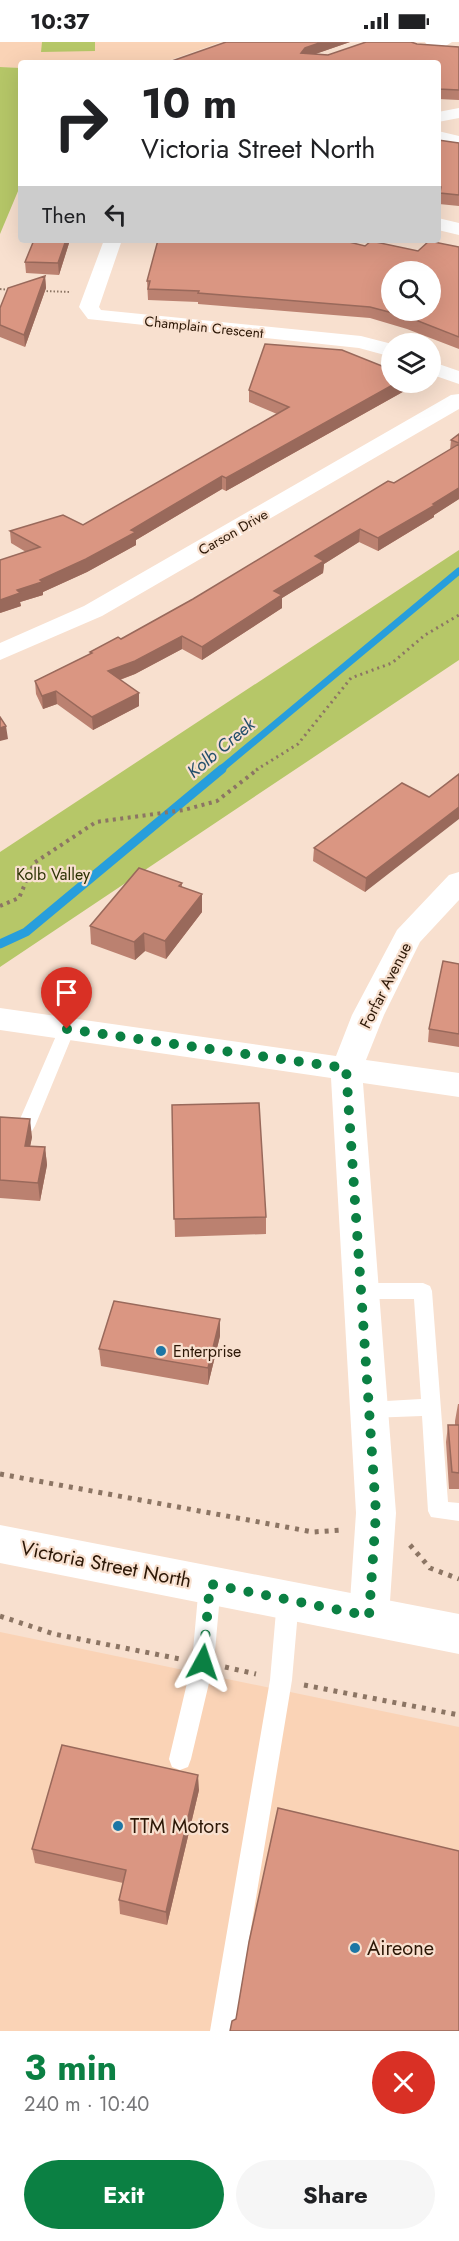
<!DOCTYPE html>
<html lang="en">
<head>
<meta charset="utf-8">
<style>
	body { margin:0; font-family:Jost,sans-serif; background:#f6f6f6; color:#202124; height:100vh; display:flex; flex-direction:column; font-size:22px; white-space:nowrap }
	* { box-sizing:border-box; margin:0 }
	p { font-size:20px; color:#757577 }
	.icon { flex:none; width:33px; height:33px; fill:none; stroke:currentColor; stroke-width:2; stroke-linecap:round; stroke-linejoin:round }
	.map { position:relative; height:1989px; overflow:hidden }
	.panel { display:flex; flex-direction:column; background:#fff; flex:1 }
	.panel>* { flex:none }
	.guide { position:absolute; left:18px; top:18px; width:423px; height:183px; border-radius:6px; box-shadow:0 6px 24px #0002; background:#fff; color:#202124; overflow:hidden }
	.controls { position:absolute; left:381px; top:219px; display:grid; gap:12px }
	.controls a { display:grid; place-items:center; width:60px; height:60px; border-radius:50%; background:#fff; box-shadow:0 6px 24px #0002; font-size:30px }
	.pin { position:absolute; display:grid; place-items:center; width:51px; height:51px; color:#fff; margin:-62px -26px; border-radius:50% 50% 50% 0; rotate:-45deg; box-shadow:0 0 6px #0007 }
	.pin .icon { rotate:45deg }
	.me { position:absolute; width:66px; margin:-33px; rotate:5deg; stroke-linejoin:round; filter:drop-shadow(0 0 4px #0008) }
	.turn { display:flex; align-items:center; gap:21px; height:126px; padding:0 24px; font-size:27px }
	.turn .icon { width:78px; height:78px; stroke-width:2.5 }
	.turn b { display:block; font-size:42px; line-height:51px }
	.then { display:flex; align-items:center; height:57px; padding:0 24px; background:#0003; gap:12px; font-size:22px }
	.round { display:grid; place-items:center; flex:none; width:63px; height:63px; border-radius:32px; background:#f6f6f6 }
	.headline { display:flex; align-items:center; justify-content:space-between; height:102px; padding:0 24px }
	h1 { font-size:36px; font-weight:700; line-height:45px; color:#0b8043 }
	.button { display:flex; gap:12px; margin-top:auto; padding:12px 24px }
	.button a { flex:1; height:69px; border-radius:36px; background:#0b8043; color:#fff; font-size:24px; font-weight:700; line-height:69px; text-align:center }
	.button a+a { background:#f6f6f6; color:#202124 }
	.status { display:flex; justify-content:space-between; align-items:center; height:42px; padding:0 30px; background:#fff; direction:ltr }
	.status svg { height:16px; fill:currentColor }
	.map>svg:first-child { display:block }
	.built { fill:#fad3b6 }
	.green { fill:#b6c768 }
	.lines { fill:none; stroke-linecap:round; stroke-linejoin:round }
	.stream-far1 { stroke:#279edc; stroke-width:7 }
	.stream { stroke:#279edc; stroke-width:9 }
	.path-far3 { stroke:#8c7564; stroke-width:2; stroke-dasharray:1.5 2; stroke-linecap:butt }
	.path-far2 { stroke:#8c7564; stroke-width:3; stroke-dasharray:2 4; stroke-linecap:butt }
	.path-far1 { stroke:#8c7564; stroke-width:4; stroke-dasharray:3 4.5; stroke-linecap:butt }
	.path { stroke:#8c7564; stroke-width:5; stroke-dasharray:4 6; stroke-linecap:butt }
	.lane { fill:#fff; fill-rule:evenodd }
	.street { fill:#fff; fill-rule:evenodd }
	.primary { fill:#fff; fill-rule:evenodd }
	.wall { fill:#bb8170 }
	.shaded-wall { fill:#99695b }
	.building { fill:#da9682; stroke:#99695b; stroke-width:1.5; fill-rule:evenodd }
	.route { stroke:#0b8043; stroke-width:10; stroke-dasharray:0 18 }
	.poi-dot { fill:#1d76a5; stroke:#f8e0cf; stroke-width:2 }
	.labels { text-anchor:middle; stroke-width:4.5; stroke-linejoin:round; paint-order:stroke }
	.far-street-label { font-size:14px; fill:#2c1706; stroke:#f8e0cf }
	.park-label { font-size:16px; fill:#2d3305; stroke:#f8e0cf }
	.street-label { font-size:16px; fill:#2c1706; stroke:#f8e0cf }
	.poi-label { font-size:16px; fill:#2c1706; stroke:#f8e0cf; text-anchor:start }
	.water-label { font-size:18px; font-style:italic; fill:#24506b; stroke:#f8e0cf }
	.near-street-label { font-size:20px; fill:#2c1706; stroke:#f8e0cf }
	.near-poi-label { font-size:20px; fill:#2c1706; stroke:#f8e0cf; text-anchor:start }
</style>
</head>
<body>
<div class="status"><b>10:37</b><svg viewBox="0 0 49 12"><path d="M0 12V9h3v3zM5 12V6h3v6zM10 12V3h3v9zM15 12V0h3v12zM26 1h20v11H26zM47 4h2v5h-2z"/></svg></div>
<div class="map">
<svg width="459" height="1989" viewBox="0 0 459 1989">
	<rect width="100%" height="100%" fill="#f8e0cf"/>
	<path class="built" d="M0 0H221L162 21H21V26L0 25Z
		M0 1590 459 1685V1989H0Z"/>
	<path class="green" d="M42 0H95V9L41 10Z
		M0 25 21 26V142L0 192Z
		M459 508V618L0 925V810Z"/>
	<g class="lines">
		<path class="stream-far1" d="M220 728 459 529"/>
		<path class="stream" d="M0 902 26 890 222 727"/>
		<path class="path-far3" d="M0 247 11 248
			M43 249 71 250"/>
		<path class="path-far2" d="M256 728 298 702 351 636 392 621 425 593 459 573"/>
		<path class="path-far1" d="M0 864 19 856 34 821 96 780 184 768 217 759 258 727"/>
		<path class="path" d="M0 1432 313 1490 342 1488
			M410 1503 430 1526 459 1537
			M0 1574 54 1592 180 1617
			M225 1625 256 1632
			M304 1643 459 1673"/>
		<path class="lane" d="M67 981 73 983 75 987 35 1084 32 1089 26 1090 20 1089 17 1084 59 987 61 983Z
			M361 1241H423L430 1244 432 1249 448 1460 459 1461V1479L431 1475 428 1469 422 1374 369 1376 362 1374 359 1368 362 1362 369 1360 421 1357 414 1257H361L354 1254 352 1249 354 1244Z
			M210 1532 217 1535 221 1542 214 1620 191 1717 188 1725 180 1728 172 1725 169 1717 192 1620 199 1542 203 1535Z
			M288 1548 295 1551 299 1558 292 1638 234 1989H210L270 1638 277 1558 281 1551Z"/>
		<path class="street" d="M425 0H452L444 5 427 3Z
			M459 66V76L438 80V70Z
			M438 89 459 94V104L438 99Z
			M438 176 459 181V193L438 188Z
			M104 198H122L99 265 101 268 361 294 392 302V315L359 306 88 277 79 265Z
			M430 319 459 329V342L430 332Z
			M459 352V367L102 574 0 618V601L84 564 451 353Z
			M459 830V858L420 900 384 973 366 1018 459 1031V1055L363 1041 396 1471 389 1574 383 1587 369 1593 355 1587 349 1574 356 1471 331 1036 0 988V966L336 1014 352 973 397 888 449 833Z"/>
		<path class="primary" d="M0 1483 459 1572V1612L0 1521Z"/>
	</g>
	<path class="wall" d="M226 0H350L315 12 328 13 417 2 459 5V58L438 57V21H169Z
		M438 98 459 101V164L439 162 440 156H438Z
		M34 198H70L59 233 26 231 25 220Z
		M365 204 418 209 459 205V307L407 287 370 276 198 262V260L148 258 147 239Z
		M45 234 46 246 25 305 0 295V266Z
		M392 340H408V347L226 449 222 447 136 498V503L87 530 43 550V553L20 560 21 564 0 571 26 510 11 501 10 489 83 483 277 372 249 360V348Z
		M459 392V457L434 473V475L378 509 359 500 324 522 323 531 282 556V566L202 618 182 607 135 632 120 638 139 664 93 688 57 662 43 667 36 652 35 639 90 612V610L121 597 193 557 394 441 450 408 451 398Z
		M429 755 365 850 313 819 314 806Z
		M182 841V845L202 870 166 917 145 909 135 918 91 902 90 884Z
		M459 922V1005L428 1000 429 987Z
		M172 1063 266 1175V1192L175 1195Z
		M0 1075 32 1095 30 1104 45 1105 47 1123 40 1159 0 1156Z
		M220 1294 208 1343 101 1324 99 1307Z
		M458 1362H459V1447H449L446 1400 448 1383H455V1379Z
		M199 1748 167 1883 120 1872 119 1858 123 1841 35 1821 32 1807Z"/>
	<path class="shaded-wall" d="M322 0H350L304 16 301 11 305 6Z
		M66 198H70L59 233 58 221Z
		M45 234 46 246 25 305 24 293Z
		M398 340H408V347L226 449V436Z
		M222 434V447L136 498V503L87 530 43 550V553L20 560 21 564 0 571V558L17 548 40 538 131 488Z
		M459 446V457L434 473V475L378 509V496Z
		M360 487 359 500 324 522 323 531 282 556V566L202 618V605L274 549 315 514Z
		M182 594V607L135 632 108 642V629Z
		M56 649 57 662 43 667 42 654Z
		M139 651V664L93 688 92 675Z
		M6 684 8 697 0 699V686Z
		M459 765V777L365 850 366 836Z
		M202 852V870L166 917 165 899Z
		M144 891 145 909 135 918 134 900Z
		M30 1077 32 1095 27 1121 25 1104Z
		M45 1105 47 1123 40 1159 38 1141Z
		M220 1277V1294L208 1343V1326Z
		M198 1733 199 1748 167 1883 166 1870Z"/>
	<path class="building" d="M226 0H322L305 6 301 11 328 13 366 0H411L417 2 459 5V48L438 47V21L169 20Z
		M438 98 459 101V153L440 151 441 145H438Z
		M34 198H66L58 221 25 220Z
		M158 198H341L365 204 371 199 418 209 429 199 459 205V295L408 275 370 265 198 251 199 249 148 247 150 239H147ZM392 230H430V268H392Z
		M45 234 24 293 0 283V266L8 246Z
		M265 302 342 308 392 328V340H398L226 436 222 434 131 488 136 490 86 517 40 538 42 540 17 548 20 551 0 558V518L40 505 10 489 63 473 83 483 289 365 249 348Z
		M459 392V401L451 398Z
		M459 402V446L433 462 435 463 378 496 360 487 315 514 324 519 274 549 282 553 202 605 182 594 135 619 108 629 139 651 92 675 56 649 42 654 35 639 92 611 90 610 118 595 121 597 193 557 388 439 394 441Z
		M0 675 6 684 0 686Z
		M459 732V765L366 836 314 806 402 741 429 755Z
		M139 826 182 841 179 844 202 852 165 899 144 891 134 900 90 884Z
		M443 919 459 922V992L429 987Z
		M259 1061 266 1175 174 1177 172 1063Z
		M0 1075 30 1077 25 1104 45 1105 38 1141 0 1138Z
		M114 1259 220 1277 208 1326 99 1307Z
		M448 1383H459V1431L452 1430Z
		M62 1703 198 1733 166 1870 119 1858 126 1828 32 1807Z
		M278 1766 459 1809V1989H230L232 1979 236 1977 249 1900Z"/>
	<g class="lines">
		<path class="route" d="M67 987 346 1026 376 1471 369 1574 210 1542 203 1620"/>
	</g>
	<g class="poi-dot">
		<circle cx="161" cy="1309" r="6"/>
		<circle cx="118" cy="1784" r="6"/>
		<circle cx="355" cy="1906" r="6"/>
	</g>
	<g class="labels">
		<g class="far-street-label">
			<text transform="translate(204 285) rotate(6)" y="5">Champlain Crescent</text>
			<text transform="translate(233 490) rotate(-30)" y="5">Carson Drive</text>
		</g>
		<g class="park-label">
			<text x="53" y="838">Kolb Valley</text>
		</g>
		<g class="street-label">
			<text transform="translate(385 943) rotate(-63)" y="6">Forfar Avenue</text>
		</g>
		<g class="poi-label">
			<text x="173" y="1315">Enterprise</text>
		</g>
		<g class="water-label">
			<text transform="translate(221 706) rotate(-40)" y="6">Kolb Creek</text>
		</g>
		<g class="near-street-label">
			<text transform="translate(106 1522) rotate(11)" y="7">Victoria Street North</text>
		</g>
		<g class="near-poi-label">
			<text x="130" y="1791">TTM Motors</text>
			<text x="367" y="1913">Aireone</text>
		</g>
	</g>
</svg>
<div class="controls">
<a><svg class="icon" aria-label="search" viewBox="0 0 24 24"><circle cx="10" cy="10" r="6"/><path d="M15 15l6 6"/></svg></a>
<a><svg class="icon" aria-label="layers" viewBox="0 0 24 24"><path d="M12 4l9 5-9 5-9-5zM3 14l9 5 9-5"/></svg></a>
</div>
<div class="pin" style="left:67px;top:987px;background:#d93025"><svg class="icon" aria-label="arrive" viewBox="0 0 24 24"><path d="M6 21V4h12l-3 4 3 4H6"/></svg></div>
<svg class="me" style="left:203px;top:1620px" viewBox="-20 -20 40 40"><path d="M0-17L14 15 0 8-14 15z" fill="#0b8043" stroke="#fff" stroke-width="4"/></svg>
<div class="guide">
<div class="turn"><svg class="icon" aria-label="right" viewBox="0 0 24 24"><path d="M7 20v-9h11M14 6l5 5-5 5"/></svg><div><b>10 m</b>Victoria Street North</div></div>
<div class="then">Then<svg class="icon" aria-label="left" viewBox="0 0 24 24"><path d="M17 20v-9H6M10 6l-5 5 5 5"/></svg></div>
</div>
</div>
<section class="panel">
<div class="headline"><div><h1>3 min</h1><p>240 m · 10:40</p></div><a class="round" style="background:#d93025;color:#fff"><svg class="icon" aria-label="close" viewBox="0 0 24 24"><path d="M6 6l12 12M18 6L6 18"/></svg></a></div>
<div class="button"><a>Exit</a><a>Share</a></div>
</section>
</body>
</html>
